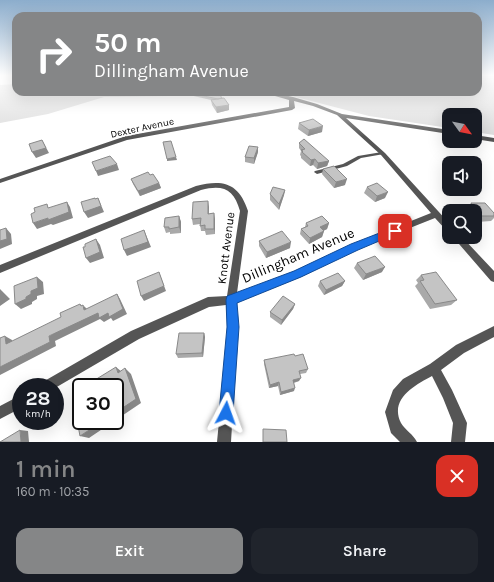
<!DOCTYPE html>
<html lang="en">
<head>
<meta charset="utf-8">
<style>
	body { margin:0; font-family:Karla,sans-serif; background:#20242c; color:#f1f3f6; height:100vh; display:flex; flex-direction:column; font-size:15px; white-space:nowrap }
	* { box-sizing:border-box; margin:0 }
	p { font-size:13px; color:#9ea1a6 }
	.icon { flex:none; width:22px; height:22px; fill:none; stroke:currentColor; stroke-width:2; stroke-linecap:round; stroke-linejoin:round }
	.map { position:relative; height:442px; overflow:hidden }
	.details { display:flex; flex-direction:column; background:#171b24; flex:1 }
	.details>* { flex:none }
	.banner { position:absolute; left:12px; top:12px; width:470px; height:84px; border-radius:12px; box-shadow:0 4px 16px #0002; background:#858687; color:#fff; overflow:hidden }
	.needle { width:26px; rotate:123deg }
	.fabs { position:absolute; left:442px; top:108px; display:grid; gap:8px }
	.fabs a { display:grid; place-items:center; width:40px; height:40px; border-radius:8px; background:#171b24; box-shadow:0 4px 16px #0002; font-size:20px }
	.speed { position:absolute; left:12px; top:378px; display:flex; gap:8px; font-size:20px; font-weight:700; text-align:center }
	.speed>* { display:grid; place-content:center; width:52px; height:52px; border-radius:50%; background:#171b24; box-shadow:0 4px 16px #0002; line-height:1 }
	.speed small { font-size:10px; font-weight:400 }
	.speed .limit { border:2px solid #111; border-radius:6px; background:#fff; color:#111 }
	.pin { position:absolute; display:grid; place-items:center; width:34px; height:34px; color:#fff; margin:-17px; border-radius:8px; box-shadow:0 2px 6px #0006 }
	.me { position:absolute; width:44px; margin:-22px; rotate:4deg; stroke-linejoin:round; filter:drop-shadow(0 0 3px #0008) }
	.turn { display:flex; align-items:center; gap:14px; height:84px; padding:0 16px; font-size:18px }
	.turn .icon { width:52px; height:52px; stroke-width:2.5 }
	.turn b { display:block; font-size:28px; line-height:34px }
	.round { display:grid; place-items:center; flex:none; width:42px; height:42px; border-radius:12px; background:#20242c }
	.overview { display:flex; align-items:center; justify-content:space-between; height:68px; padding:0 16px }
	h1 { font-size:24px; font-weight:600; line-height:30px; color:#858687 }
	.primary-button { display:flex; gap:8px; margin-top:auto; padding:8px 16px }
	.primary-button a { flex:1; height:46px; border-radius:12px; background:#858687; color:#fff; font-size:16px; font-weight:600; line-height:46px; text-align:center }
	.primary-button a+a { background:#20242c; color:#f1f3f6 }
	.map>svg:first-child { display:block }
	.green { fill:#dcdcdc }
	.lines { fill:none; stroke-linecap:round; stroke-linejoin:round }
	.service { fill:#555; fill-rule:evenodd }
	.minor { fill:#555; fill-rule:evenodd }
	.wall { fill:#a9a9a9 }
	.shaded-wall { fill:#898989 }
	.building { fill:#c4c4c4; stroke:#898989 }
	.route { fill:#1a73e8; stroke:#114b97 }
	.labels { text-anchor:middle; stroke-width:3.5; stroke-linejoin:round; paint-order:stroke }
	.far-street-label { font-size:10px; fill:#000; stroke:#fff }
	.street-label { font-size:12px; fill:#000; stroke:#fff }
	.near-street-label { font-size:14px; fill:#000; stroke:#fff }
</style>
</head>
<body>
<div class="map">
<svg width="494" height="442" viewBox="0 0 494 442">
	<rect width="100%" height="100%" fill="#fff"/>
	<path class="green" d="M478 75H494V135L475 132V115H449V128L369 116 277 92H478Z
		M16 84V92H186L170 96 104 97 48 114 0 123V85Z"/>
	<g class="lines">
		<path class="service" d="M382 152 384 153V154L361 158 347 166 317 174 314 172 315 171 343 164 358 156Z"/>
		<path class="minor" d="M261 92H269L293 97 317 104 342 114 449 130V134L346 118 385 153 449 223V231L446 230 435 218 357 249 301 277 236 303 238 327 231 442H217L228 327 226 305 209 307 139 339 55 388 39 387 41 383 131 331 208 297 227 296 240 211C234 189 223 184 201 190L0 273V265L196 186C223 179 239 183 248 211L237 293 295 271 351 245 431 213 381 155 337 115 313 106 294 101 295 108 292 110 127 140 0 183V179L126 136 289 107V100Z
			M475 135 494 138V142L475 139Z
			M453 237H462L494 271V282L491 281Z
			M494 326V337L464 353 441 370 452 390 467 423 465 442H451L453 423 443 398 432 376C415 385 389 399 401 423 405 430 413 434 417 442H400L391 433 385 412 393 390 403 379 430 364 456 345Z
			M21 395V408L0 419V406Z"/>
	</g>
	<path class="wall" d="M184 92 222 98 229 105V110L217 113 212 105 211 100 185 94Z
		M299 123 322 132 308 136 298 129Z
		M299 143 329 161 327 166 317 169 313 165 310 166 301 158V156L300 155 301 151 299 148Z
		M258 152 254 164 245 162V157Z
		M323 169 345 185 334 188 322 174Z
		M131 179 159 183 161 188 140 196 133 184Z
		M367 187 385 198 375 202 364 193Z
		M285 190 284 195 279 210 270 200V194Z
		M471 203 494 213V218L491 221 477 222 475 220V211H468L466 209Z
		M209 207V214L214 213 215 234 206 235 205 231H201L200 224 193 225 192 219Z
		M179 216 181 222V233L170 234V232L166 233 164 227Z
		M306 223H329L327 229 323 231H324L322 237 309 244 300 234 301 229 305 227Z
		M259 241 290 248 266 258 259 246Z
		M357 263 382 272 363 280 354 268Z
		M421 275 457 300 451 305 430 309 415 286 418 283 416 280Z
		M320 281H345L342 286 324 295 318 286Z
		M295 304 293 309 281 325 270 317V312Z
		M204 333 205 337 203 357 178 358 176 354Z
		M295 356 308 369 306 373 300 374 299 381 294 383V391L280 395 278 386 269 388 264 364V360Z"/>
	<path class="shaded-wall" d="M229 105V110L217 113 216 107Z
		M323 126 322 132 308 136 309 130Z
		M42 140 49 153 36 158 32 152Z
		M258 147V152L254 164V158Z
		M176 157 177 160 167 161V159Z
		M315 159 313 165 310 166 311 160Z
		M329 161 327 166 317 169 318 163Z
		M117 164 119 170 98 176 96 171Z
		M347 179 345 185 334 188 336 182Z
		M159 183 161 188 140 196 138 191Z
		M285 190 284 195 279 210V204Z
		M388 192 385 198 375 202 377 196Z
		M98 198 104 212 88 218 84 212Z
		M208 201 209 207 208 219Z
		M67 202 70 207 73 218 53 225 51 224 37 229 33 223 48 218Z
		M214 213 215 219V234L214 229Z
		M179 216 181 222V233L179 227Z
		M329 223 327 229 319 233 320 227Z
		M6 228 11 234 12 244 0 249V241Z
		M144 230 151 247 127 256 124 250Z
		M324 231 322 237 309 244 310 238Z
		M96 239 100 245 104 258 90 263 86 258Z
		M291 242 290 248 266 258 267 252Z
		M385 267 382 272 363 280 366 274Z
		M159 272 166 291 144 301 141 296Z
		M37 277 43 282 44 294 37 296V299L32 302V304L21 309 15 304 26 297 31 291Z
		M345 281 342 286 324 295 326 290Z
		M0 289 10 299 0 306Z
		M117 294 120 299 127 314 113 321 111 318 104 322 100 319 55 341 56 346 0 375V367Z
		M80 304 84 308 83 305 88 310 89 315 81 306Z
		M295 304 293 309 281 325 282 320Z
		M204 333 205 337 203 357 202 353Z
		M5 336 12 340 13 348 6 344Z
		M116 367 122 372 118 373Z
		M125 368 131 374 141 403 89 438 80 436 103 421H115V413Z
		M301 378 299 381 291 383 293 380Z
		M279 382 278 386 269 388 270 385Z
		M295 388 294 391 280 395 281 392Z
		M20 430 28 431 29 442H21Z"/>
	<path class="building" d="M185 92H218L222 98 218 99Z
		M224 98 229 105 216 107 211 100Z
		M313 119 323 126 309 130 299 123Z
		M304 139 329 161 318 163 315 159 311 160 302 152 303 151 301 150 305 149 299 143Z
		M42 140 46 148 32 152 29 144Z
		M171 141 176 157 167 159 163 142Z
		M249 146 258 147 254 158 245 157Z
		M110 156 117 164 96 171 92 162Z
		M334 166 347 179 336 182 323 169Z
		M148 172 150 175 153 174 159 183 138 191 131 179Z
		M377 183 388 192 377 196 367 187Z
		M273 187 285 190 279 204 270 194Z
		M95 198V199L98 198 101 206 84 212 81 202Z
		M208 201V214L214 213V229H205V225L200 226 201 218 192 219 193 202Z
		M67 202 69 212 48 220V218L33 223 31 214 35 212 34 208 47 204 48 208Z
		M471 203H485L494 213V216H482Z
		M179 216V227L169 229V227H164L165 218Z
		M322 216 329 223 320 227 324 231 310 238 301 229 308 226 306 223Z
		M6 228 7 239 0 241V230Z
		M144 230 148 242 124 250 121 239Z
		M282 231 291 242 267 252 259 241Z
		M96 239 100 252 86 258 83 247H85V244Z
		M375 256 385 267 366 274 357 263Z
		M159 272 164 286 141 296 137 281Z
		M436 272 457 300 435 304 420 281 424 280 421 275Z
		M338 273 345 281 326 290 320 281Z
		M37 277 38 288 31 291V294L26 297V299L15 304 14 286Z
		M117 294 123 309 109 317 108 313 99 318 98 313 49 336 50 342 0 367V338L5 336 6 344 61 317 60 313 80 304 81 306 83 305 84 310Z
		M283 296 295 304 282 320 270 312Z
		M179 333H204L202 353 176 354Z
		M294 354 295 356 303 354 308 369 299 371 301 378 293 380 295 388 281 392 279 382 270 385 264 360Z
		M116 367 118 373 125 368 136 399 115 413V387H91L90 383Z
		M81 412V421H103L80 436 76 415Z
		M263 429 286 430 287 442H263Z
		M20 430 21 442H0Z"/>
	<linearGradient id="sky" x2="0" y2="1"><stop stop-color="#8cadcc"/><stop offset="0.55" stop-color="#fff"/><stop offset="1" stop-color="#fff" stop-opacity="0"/></linearGradient>
	<rect width="494" height="137" fill="url(#sky)"/>
	<path class="route" d="M395 227 400 231 398 233 358 250 301 277 237 303 239 327 233 413 231 418 226 421 221 418 219 413 227 327 226 300 227 296 294 271 351 244Z"/>
	<g class="labels">
		<g class="far-street-label">
			<text transform="translate(142 127) rotate(-12)" y="4">Dexter Avenue</text>
		</g>
		<g class="street-label">
			<text transform="translate(226 248) rotate(-83)" y="4">Knott Avenue</text>
		</g>
		<g class="near-street-label">
			<text transform="translate(298 255) rotate(-23)" y="5">Dillingham Avenue</text>
		</g>
	</g>
</svg>
<div class="fabs">
<a><svg class="needle" viewBox="-14 -14 28 28"><path d="M0-13l5 13h-10z" fill="#e53935"/><path d="M0 13l5-13h-10z" fill="#9ea1a6"/></svg></a>
<a><svg class="icon" aria-label="sound" viewBox="0 0 24 24"><path d="M4 9h4l5-4v14l-5-4H4zM17 9q2 3 0 6"/></svg></a>
<a><svg class="icon" aria-label="search" viewBox="0 0 24 24"><circle cx="10" cy="10" r="6"/><path d="M15 15l6 6"/></svg></a>
</div>
<div class="speed"><div>28<small>km/h</small></div><div class="limit">30</div></div>
<div class="pin" style="left:395px;top:231px;background:#d93025"><svg class="icon" aria-label="arrive" viewBox="0 0 24 24"><path d="M6 21V4h12l-3 4 3 4H6"/></svg></div>
<svg class="me" style="left:226px;top:413px" viewBox="-20 -20 40 40"><path d="M0-17L14 15 0 8-14 15z" fill="#1a73e8" stroke="#fff" stroke-width="4"/></svg>
<div class="banner">
<div class="turn"><svg class="icon" aria-label="right" viewBox="0 0 24 24"><path d="M7 20v-9h11M14 6l5 5-5 5"/></svg><div><b>50 m</b>Dillingham Avenue</div></div>
</div>
</div>
<section class="details">
<div class="overview"><div><h1>1 min</h1><p>160 m · 10:35</p></div><a class="round" style="background:#d93025;color:#fff"><svg class="icon" aria-label="close" viewBox="0 0 24 24"><path d="M6 6l12 12M18 6L6 18"/></svg></a></div>
<div class="primary-button"><a>Exit</a><a>Share</a></div>
</section>
</body>
</html>
